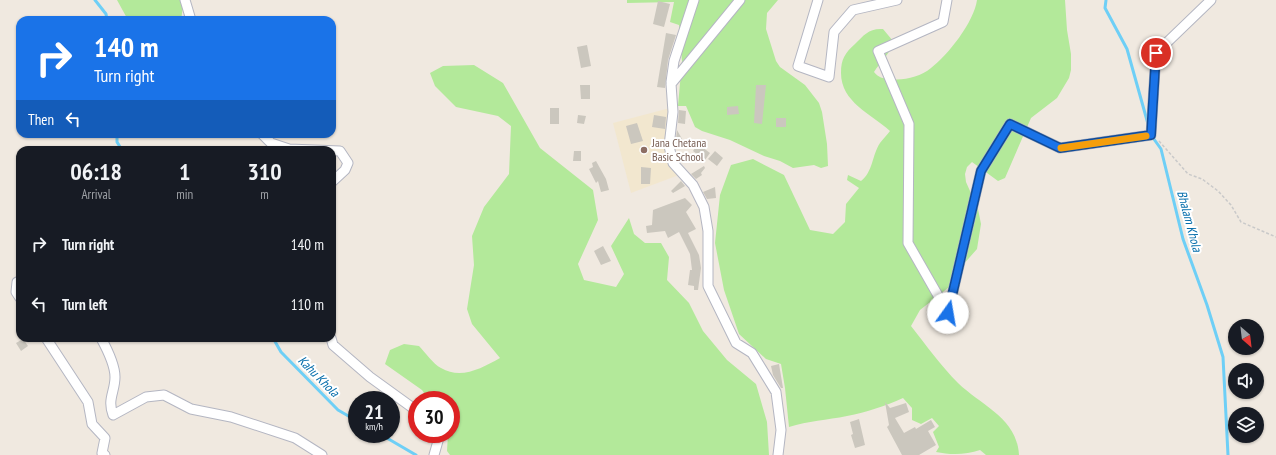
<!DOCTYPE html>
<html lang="en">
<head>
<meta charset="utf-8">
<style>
	body { margin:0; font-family:"PT Sans Narrow",sans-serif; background:#242831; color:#f1f3f6; height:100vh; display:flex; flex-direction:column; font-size:15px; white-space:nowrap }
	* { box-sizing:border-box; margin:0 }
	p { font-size:13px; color:#9ea1a6 }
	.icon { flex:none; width:22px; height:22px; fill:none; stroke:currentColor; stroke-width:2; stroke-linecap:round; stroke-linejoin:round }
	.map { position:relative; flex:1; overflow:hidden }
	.sheet { position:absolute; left:16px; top:146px; width:320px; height:196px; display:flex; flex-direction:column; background:#171b24; border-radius:12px; box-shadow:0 1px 3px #0004 }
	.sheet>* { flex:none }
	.banner { position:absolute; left:16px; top:16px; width:320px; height:122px; border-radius:12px; box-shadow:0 1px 3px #0004; background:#1a73e8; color:#fff; overflow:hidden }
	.needle { width:26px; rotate:152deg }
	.fabs { position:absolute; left:1228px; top:319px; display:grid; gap:8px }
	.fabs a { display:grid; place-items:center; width:36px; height:36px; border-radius:50%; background:#171b24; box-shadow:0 1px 3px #0004; font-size:20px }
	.speed { position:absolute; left:348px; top:391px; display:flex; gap:8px; font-size:20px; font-weight:700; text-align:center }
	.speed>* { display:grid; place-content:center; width:52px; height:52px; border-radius:50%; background:#171b24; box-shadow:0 1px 3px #0004; line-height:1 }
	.speed small { font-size:10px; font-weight:400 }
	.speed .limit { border:6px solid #d22; background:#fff; color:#111 }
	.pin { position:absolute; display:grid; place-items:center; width:34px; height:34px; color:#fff; margin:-17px; border:2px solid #fff; border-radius:50%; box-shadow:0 1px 4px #0007 }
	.me { position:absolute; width:44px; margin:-22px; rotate:13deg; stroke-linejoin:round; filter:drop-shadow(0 0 3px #0008) }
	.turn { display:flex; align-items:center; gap:14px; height:84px; padding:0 12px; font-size:18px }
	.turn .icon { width:52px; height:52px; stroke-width:2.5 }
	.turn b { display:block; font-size:28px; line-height:34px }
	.then { display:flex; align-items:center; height:38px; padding:0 12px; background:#0003; gap:8px; font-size:15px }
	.eta { display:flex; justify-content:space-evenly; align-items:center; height:68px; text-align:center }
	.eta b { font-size:24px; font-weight:700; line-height:28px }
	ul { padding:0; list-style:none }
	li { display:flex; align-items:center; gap:12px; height:60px; padding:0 12px }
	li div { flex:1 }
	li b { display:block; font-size:15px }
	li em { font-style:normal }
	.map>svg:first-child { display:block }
	.education { fill:#f2e7cf }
	.green { fill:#b3e99a }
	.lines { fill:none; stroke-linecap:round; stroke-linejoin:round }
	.stream { stroke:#6ecff6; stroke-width:3 }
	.building { fill:#cbc7be }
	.street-casing { stroke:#b4b6c2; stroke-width:11 }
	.path { stroke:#c9c9c9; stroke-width:1.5; stroke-dasharray:3 2; stroke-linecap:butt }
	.street { stroke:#fff; stroke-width:9 }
	.route-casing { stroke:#114b97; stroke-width:10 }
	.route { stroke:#1a73e8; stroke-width:7 }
	.slow { stroke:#f59e0b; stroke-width:7 }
	.education-dot { fill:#8d6e63; stroke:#fff; stroke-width:1.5 }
	.labels { text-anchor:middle; stroke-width:4; stroke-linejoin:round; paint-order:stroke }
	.education-label { font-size:12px; fill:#785e54; stroke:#fff; text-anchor:start }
	.water-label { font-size:13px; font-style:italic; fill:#056dab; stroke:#fff }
</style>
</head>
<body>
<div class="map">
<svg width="1276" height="455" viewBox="0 0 1276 455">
	<rect width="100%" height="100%" fill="#f0e9e0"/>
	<path class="education" d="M670 108V129L679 175 631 193 613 123Z"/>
	<path class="green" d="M117 0H184L181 20H128Z
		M627 0H778L767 13 766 29 776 61 780 67 805 85 819 103 822 112 827 144 828 166 821 168 814 165 793 168 780 161 764 156 730 140 702 131 695 127 686 106H678L682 61 679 25 670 22 674 2 627 3Z
		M977 0H1065L1067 30 1071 54V70L1069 78 1057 98 1031 118 1005 178 998 181 972 162 967 167 965 174 966 182 978 209 981 224 977 249 962 266 958 280 920 310 911 326C926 345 941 366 958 383 982 406 1017 418 1019 455H986L980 450C966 455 950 455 936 452L939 447 933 432 939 426 932 418 921 424 912 420V408L903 398C885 406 867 412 847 416 827 420 808 421 789 427L785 388 781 364 766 359 739 334 724 290 715 243 720 195 731 165 753 159 784 175 810 230 833 234 845 222 846 204 859 188 847 180 848 175 861 181C873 172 872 155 880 143 883 139 887 135 890 131 871 114 841 102 841 73 841 59 845 53 855 44 864 35 869 28 883 29L893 41C892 52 880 62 874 72 879 78 882 78 890 79 903 81 920 77 931 68 948 55 974 22 977 0Z
		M474 65 503 83 540 148 593 190 598 220 578 264 584 280 616 287 624 274 611 246 629 218 634 234 645 243H661L669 257 667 280 689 303 703 331 727 360 756 384 767 422 769 455H450L447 451 448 434H451V400H429L422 390 385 364 390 350 404 344 419 346C425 352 433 364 441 368 461 380 482 368 500 358L472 324 467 309 474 265 472 236 484 207 509 174 511 126 498 116 456 107 435 86 430 73 443 66Z"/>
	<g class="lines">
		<path class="stream" d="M95 0 106 14 107 20
			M1106 0 1105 8 1127 49 1148 124
			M117 134V142L122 150
			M1151 135 1161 149 1183 239 1207 305 1223 357 1228 455
			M273 338 281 352 338 410 357 421
			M380 434 416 455"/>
	</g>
	<path class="building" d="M658 1 670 4 664 27 653 24Z
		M666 33 676 35 668 60 665 88 657 87Z
		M587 45 591 66 581 68 577 47Z
		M580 85H590V99H581Z
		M756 85H766L762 124 754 123Z
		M738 106 739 114 727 115V107Z
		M550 108H559V124H550Z
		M679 110 686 111 685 124 678 123Z
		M578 115 586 116 584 124 577 123Z
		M654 115 666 117 665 129 652 127Z
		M776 118H786V127H776Z
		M637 123 643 141 631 144 626 126Z
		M677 130 686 146 676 139Z
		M698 144 710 153 705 160 693 151Z
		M574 151H581V161H573Z
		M715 151 723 158 717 166 708 159Z
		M596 161 606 179 609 190 601 192 598 181 596 183 589 169 593 167 592 163Z
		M704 166 705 168 701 173 702 175 696 179 691 174Z
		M641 167 651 168 650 184H641Z
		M681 181 685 186 673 193 671 191Z
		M715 187 716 198 707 199 703 192Z
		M685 198 692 205 686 212 696 229 688 233 699 255 701 268 698 290H694V286L688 285 690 270H692L690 254 679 232 668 238 665 231 647 233 646 226 652 225 653 210Z
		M603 246 611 261 601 265 594 251Z
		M23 339 28 346 21 351 16 343Z
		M779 364 783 388H781L773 375 771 366Z
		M885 402 890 408 906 403 909 412 895 418 904 433 915 427 916 429 931 420 935 427 928 431 936 445 919 455H902L887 427 889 425Z
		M859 419 865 445 855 448 851 435 853 434 850 422Z"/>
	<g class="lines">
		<defs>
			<path id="street" d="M185 0 191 20
				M740 0 671 84 673 112 669 146 673 163 693 185 704 207 708 231V286L736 343 752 353 776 392 781 430 778 455
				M818 0 798 66 829 77 834 32 853 10 897 0
				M947 0 943 22 878 51 909 124 908 243 948 313 981 171 1010 124 1060 148 1151 135 1156 53 1211 0
				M671 82 674 61 694 0
				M262 134 271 143 289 149 340 151 348 163 345 170 332 182
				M20 281 17 282 16 292 20 298
				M46 338 88 402 92 424 105 438 102 453 105 455
				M101 338C107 349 115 365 115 377 115 392 107 399 113 415L146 397 164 395 191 409 231 417 295 438 322 455
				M331 338 333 345 370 377 417 411
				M434 455 440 434"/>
		</defs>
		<use href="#street" class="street-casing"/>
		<path class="path" d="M173 20 180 17
			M1159 141 1188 174 1202 179 1218 191 1231 205 1241 222 1276 237"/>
		<use href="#street" class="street"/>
	</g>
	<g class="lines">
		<defs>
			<path id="route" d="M948 313 981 171 1010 124 1060 148 1151 135 1156 53"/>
		</defs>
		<use href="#route" class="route-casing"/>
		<use href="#route" class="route"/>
		<path class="slow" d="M1061 148 1146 136"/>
	</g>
	<circle class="education-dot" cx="644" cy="150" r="4"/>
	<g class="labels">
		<g class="education-label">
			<text x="652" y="147">Jana Chetana<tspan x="652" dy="14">Basic School</tspan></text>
		</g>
		<g class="water-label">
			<text transform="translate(1190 221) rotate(75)" y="5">Bhalam Khola</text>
			<text transform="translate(319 376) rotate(45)" y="5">Kahu Khola</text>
		</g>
	</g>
</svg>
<div class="fabs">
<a><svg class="needle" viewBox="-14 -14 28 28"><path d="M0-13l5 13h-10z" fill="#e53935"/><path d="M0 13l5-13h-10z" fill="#9ea1a6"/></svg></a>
<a><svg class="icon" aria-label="sound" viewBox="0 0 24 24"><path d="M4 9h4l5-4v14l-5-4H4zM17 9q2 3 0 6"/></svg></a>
<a><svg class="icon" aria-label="layers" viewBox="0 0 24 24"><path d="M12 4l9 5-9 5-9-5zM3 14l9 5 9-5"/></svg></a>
</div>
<div class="speed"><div>21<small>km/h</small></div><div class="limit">30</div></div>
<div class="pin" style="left:1156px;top:53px;background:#d93025"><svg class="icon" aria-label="arrive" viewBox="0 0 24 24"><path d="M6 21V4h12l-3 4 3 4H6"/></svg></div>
<svg class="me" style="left:948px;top:313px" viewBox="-20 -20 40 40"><circle r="19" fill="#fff"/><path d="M0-13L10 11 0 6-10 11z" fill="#1a73e8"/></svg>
<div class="banner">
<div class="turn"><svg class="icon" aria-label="right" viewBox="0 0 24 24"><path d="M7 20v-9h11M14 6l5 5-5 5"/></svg><div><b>140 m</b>Turn right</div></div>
<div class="then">Then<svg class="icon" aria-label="left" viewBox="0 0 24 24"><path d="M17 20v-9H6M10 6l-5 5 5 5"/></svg></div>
</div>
<section class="sheet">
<div class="eta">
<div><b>06:18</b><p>Arrival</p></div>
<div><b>1</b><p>min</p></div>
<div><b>310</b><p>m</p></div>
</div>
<ul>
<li><svg class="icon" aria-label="right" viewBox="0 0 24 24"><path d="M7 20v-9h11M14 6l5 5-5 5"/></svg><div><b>Turn right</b></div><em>140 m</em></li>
<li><svg class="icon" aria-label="left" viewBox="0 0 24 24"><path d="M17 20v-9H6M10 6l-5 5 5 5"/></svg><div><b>Turn left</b></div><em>110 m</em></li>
</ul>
</section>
</div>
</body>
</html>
